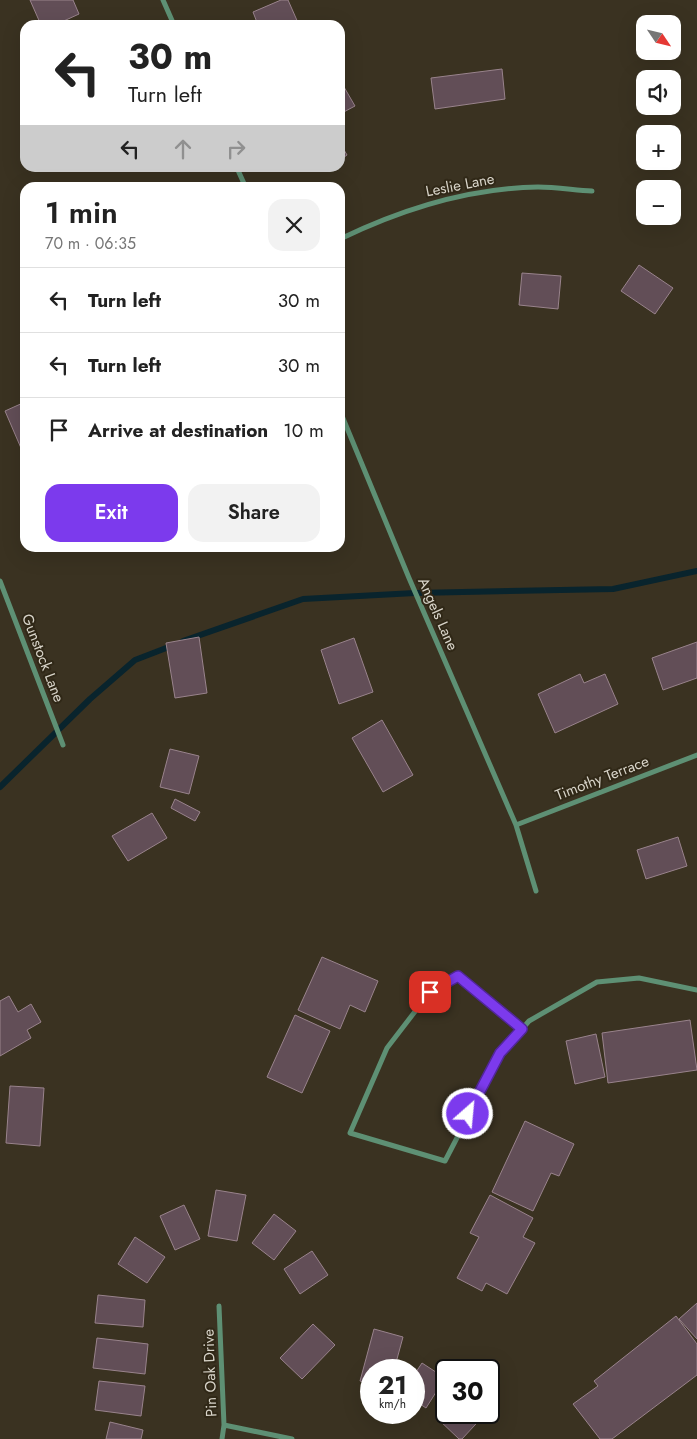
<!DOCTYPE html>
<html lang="en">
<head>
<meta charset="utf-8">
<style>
	body { margin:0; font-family:Jost,sans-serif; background:#f2f2f2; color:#222; height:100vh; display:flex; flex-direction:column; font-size:19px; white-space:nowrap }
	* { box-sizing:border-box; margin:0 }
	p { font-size:16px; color:#767676 }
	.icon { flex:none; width:28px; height:28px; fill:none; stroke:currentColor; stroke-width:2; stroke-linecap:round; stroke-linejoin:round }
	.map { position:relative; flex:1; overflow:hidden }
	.side { position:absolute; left:20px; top:182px; width:325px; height:370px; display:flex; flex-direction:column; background:#fff; border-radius:15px; box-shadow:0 5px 20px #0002 }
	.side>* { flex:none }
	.hud { position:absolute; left:20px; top:20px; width:325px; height:152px; border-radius:15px; box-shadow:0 5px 20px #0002; background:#fff; color:#222; overflow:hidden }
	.needle { width:32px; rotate:125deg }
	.buttons { position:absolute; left:636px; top:15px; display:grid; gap:10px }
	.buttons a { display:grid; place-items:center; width:45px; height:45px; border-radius:10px; background:#fff; box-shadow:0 5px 20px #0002; font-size:25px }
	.speed { position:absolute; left:360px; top:1359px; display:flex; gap:10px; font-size:25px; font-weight:700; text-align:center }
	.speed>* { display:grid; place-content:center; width:65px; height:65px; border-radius:50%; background:#fff; box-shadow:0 5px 20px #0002; line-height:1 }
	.speed small { font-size:12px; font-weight:400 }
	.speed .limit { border:2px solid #111; border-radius:8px; background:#fff; color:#111 }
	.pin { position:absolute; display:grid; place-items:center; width:42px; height:42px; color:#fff; margin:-21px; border-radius:10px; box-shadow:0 2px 8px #0006 }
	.me { position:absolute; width:55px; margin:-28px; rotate:27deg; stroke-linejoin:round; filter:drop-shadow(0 0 4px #0008) }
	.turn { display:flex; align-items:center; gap:18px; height:105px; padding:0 25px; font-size:22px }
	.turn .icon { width:65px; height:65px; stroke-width:2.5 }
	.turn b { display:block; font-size:35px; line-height:42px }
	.lanes { display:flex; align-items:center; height:48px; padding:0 25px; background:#0003; justify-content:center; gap:25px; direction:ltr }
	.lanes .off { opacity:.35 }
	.round { display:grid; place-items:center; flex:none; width:52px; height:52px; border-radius:15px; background:#f2f2f2 }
	.summary { display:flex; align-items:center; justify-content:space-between; height:85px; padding:0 25px }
	h1 { font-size:30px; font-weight:600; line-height:38px }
	.button { display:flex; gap:10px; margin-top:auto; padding:10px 25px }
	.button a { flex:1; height:58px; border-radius:15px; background:#7c3aed; color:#fff; font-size:20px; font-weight:600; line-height:58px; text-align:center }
	.button a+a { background:#f2f2f2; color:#222 }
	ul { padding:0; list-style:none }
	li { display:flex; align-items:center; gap:15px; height:65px; padding:0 25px; border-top:1px solid #e0e0e0 }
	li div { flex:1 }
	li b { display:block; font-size:19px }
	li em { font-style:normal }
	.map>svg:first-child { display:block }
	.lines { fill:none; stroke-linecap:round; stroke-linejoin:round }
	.stream { stroke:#09242d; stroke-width:6 }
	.building { fill:#624e57; stroke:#99838c }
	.minor { stroke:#5e9074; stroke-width:5 }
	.route-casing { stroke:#51269a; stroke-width:12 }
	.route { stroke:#7c3aed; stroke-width:9 }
	.labels { text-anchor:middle; stroke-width:4; stroke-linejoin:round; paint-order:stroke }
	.street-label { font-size:15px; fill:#d8d4c9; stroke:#302817 }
</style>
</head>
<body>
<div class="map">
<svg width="697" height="1439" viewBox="0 0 697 1439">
	<rect width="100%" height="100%" fill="#3a3221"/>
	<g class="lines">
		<path class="stream" d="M183 641 303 599 415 593 613 589 697 571
			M0 787 90 699 135 660 174 645"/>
	</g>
	<path class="building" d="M30 0H73L79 14 55 25H41Z
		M281 0H288L299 25H258L253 12Z
		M502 69 505 99 435 109 431 78Z
		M344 87 355 106 340 114V89Z
		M340 143 347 155 340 160Z
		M639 265 673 288 655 314 621 291Z
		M522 273 561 276 558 309 519 305Z
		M25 402V454L24 455 5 411Z
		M199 637 207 693 175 698 166 643Z
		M354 638 373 692 339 704 321 650Z
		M697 642V678L663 690 652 658Z
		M580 674 584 683 605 674 618 704 555 733 538 694Z
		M382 720 413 775 383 792 352 738Z
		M170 749 199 756 189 794 160 787Z
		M175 799 200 812 195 821 171 808Z
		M152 813 167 838 128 861 112 836Z
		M678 837 687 866 646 879 637 850Z
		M322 957 378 981 365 1012 350 1005 340 1029 298 1010Z
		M9 996 18 1012 31 1004 41 1022 27 1030 31 1038 0 1056V1001Z
		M295 1015 330 1031 302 1093 267 1077Z
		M690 1020 697 1070 608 1083 602 1033Z
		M596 1034 605 1077 575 1084 566 1041Z
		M10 1086 44 1088 40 1146 6 1143Z
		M525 1121 574 1144 559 1176 551 1173 533 1211 492 1192Z
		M216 1190 246 1195 237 1241 208 1236Z
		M490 1195 533 1218 523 1237 535 1243 507 1294 486 1283 482 1291 457 1278 479 1237 470 1233Z
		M184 1205 200 1239 175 1250 160 1216Z
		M274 1214 296 1231 274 1260 252 1243Z
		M135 1237 165 1257 147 1283 118 1264Z
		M312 1251 328 1275 300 1294 284 1269Z
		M98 1295 145 1300 143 1327 95 1323Z
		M697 1303V1339L679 1319Z
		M676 1316 697 1344V1375L612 1439H600L573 1404 598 1386 594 1381Z
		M313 1324 335 1345 302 1379 280 1358Z
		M374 1329 403 1337 394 1370H371V1384L360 1381Z
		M97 1338 148 1344 145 1374 93 1368Z
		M422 1363 445 1378 426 1408 414 1400V1375Z
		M99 1381 145 1386 141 1416 95 1410Z
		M446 1411V1412H487L462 1439H459L438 1419Z
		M110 1422 143 1430 141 1439H106Z"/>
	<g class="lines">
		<path class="minor" d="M163 0 174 25
			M237 168 246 188
			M340 239C402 209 468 188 538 187 556 187 574 190 592 191
			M340 411 409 578 516 825 536 891
			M0 581 63 745
			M516 825 697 755
			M458 975 522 1029 501 1053 445 1161 350 1133 387 1048 430 992Z
			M522 1029 529 1021 597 982 639 978 697 990
			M219 1306 224 1425 222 1439
			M224 1425 292 1439"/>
	</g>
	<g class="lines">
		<defs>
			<path id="route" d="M430 992 458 976 522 1029 500 1053 468 1114"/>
		</defs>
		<use href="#route" class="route-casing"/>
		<use href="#route" class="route"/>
	</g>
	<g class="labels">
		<g class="street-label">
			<text transform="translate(460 185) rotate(-11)" y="5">Leslie Lane</text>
			<text transform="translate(438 614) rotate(66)" y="5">Angels Lane</text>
			<text transform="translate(43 658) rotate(69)" y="5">Gunstock Lane</text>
			<text transform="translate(602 778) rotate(-21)" y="5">Timothy Terrace</text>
			<text transform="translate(210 1373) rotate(-92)" y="5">Pin Oak Drive</text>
		</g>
	</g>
</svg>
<div class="buttons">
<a><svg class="needle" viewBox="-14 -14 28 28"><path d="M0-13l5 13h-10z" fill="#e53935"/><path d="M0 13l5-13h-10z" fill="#767676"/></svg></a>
<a><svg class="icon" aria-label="sound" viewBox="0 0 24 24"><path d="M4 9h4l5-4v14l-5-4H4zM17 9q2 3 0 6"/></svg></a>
<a>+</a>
<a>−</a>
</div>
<div class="speed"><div>21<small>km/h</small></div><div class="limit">30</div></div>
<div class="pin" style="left:430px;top:992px;background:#d93025"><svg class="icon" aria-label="arrive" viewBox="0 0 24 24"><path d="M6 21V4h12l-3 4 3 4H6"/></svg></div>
<svg class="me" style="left:468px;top:1114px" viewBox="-20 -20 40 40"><circle r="17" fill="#7c3aed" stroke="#fff" stroke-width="3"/><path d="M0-11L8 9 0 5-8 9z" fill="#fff"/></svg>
<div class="hud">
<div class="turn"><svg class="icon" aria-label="left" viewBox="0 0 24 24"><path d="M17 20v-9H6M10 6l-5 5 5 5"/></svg><div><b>30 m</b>Turn left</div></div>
<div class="lanes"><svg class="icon" aria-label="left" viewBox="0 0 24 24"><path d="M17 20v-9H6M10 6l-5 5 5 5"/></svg><svg class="icon off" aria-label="ahead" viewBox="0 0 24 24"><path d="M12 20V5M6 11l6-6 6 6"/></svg><svg class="icon off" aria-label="right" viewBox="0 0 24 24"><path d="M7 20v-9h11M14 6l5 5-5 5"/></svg></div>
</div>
<section class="side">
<div class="summary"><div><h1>1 min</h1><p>70 m · 06:35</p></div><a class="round"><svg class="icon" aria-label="close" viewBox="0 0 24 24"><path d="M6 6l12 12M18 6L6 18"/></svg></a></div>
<ul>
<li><svg class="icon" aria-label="left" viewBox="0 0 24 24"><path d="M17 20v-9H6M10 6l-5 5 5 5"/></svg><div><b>Turn left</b></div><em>30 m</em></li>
<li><svg class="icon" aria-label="left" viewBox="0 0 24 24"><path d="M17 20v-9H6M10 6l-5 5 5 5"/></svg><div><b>Turn left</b></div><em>30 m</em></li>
<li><svg class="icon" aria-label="arrive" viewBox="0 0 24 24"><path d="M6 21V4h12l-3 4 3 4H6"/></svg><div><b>Arrive at destination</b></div><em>10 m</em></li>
</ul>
<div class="button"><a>Exit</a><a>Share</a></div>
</section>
</div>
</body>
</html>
